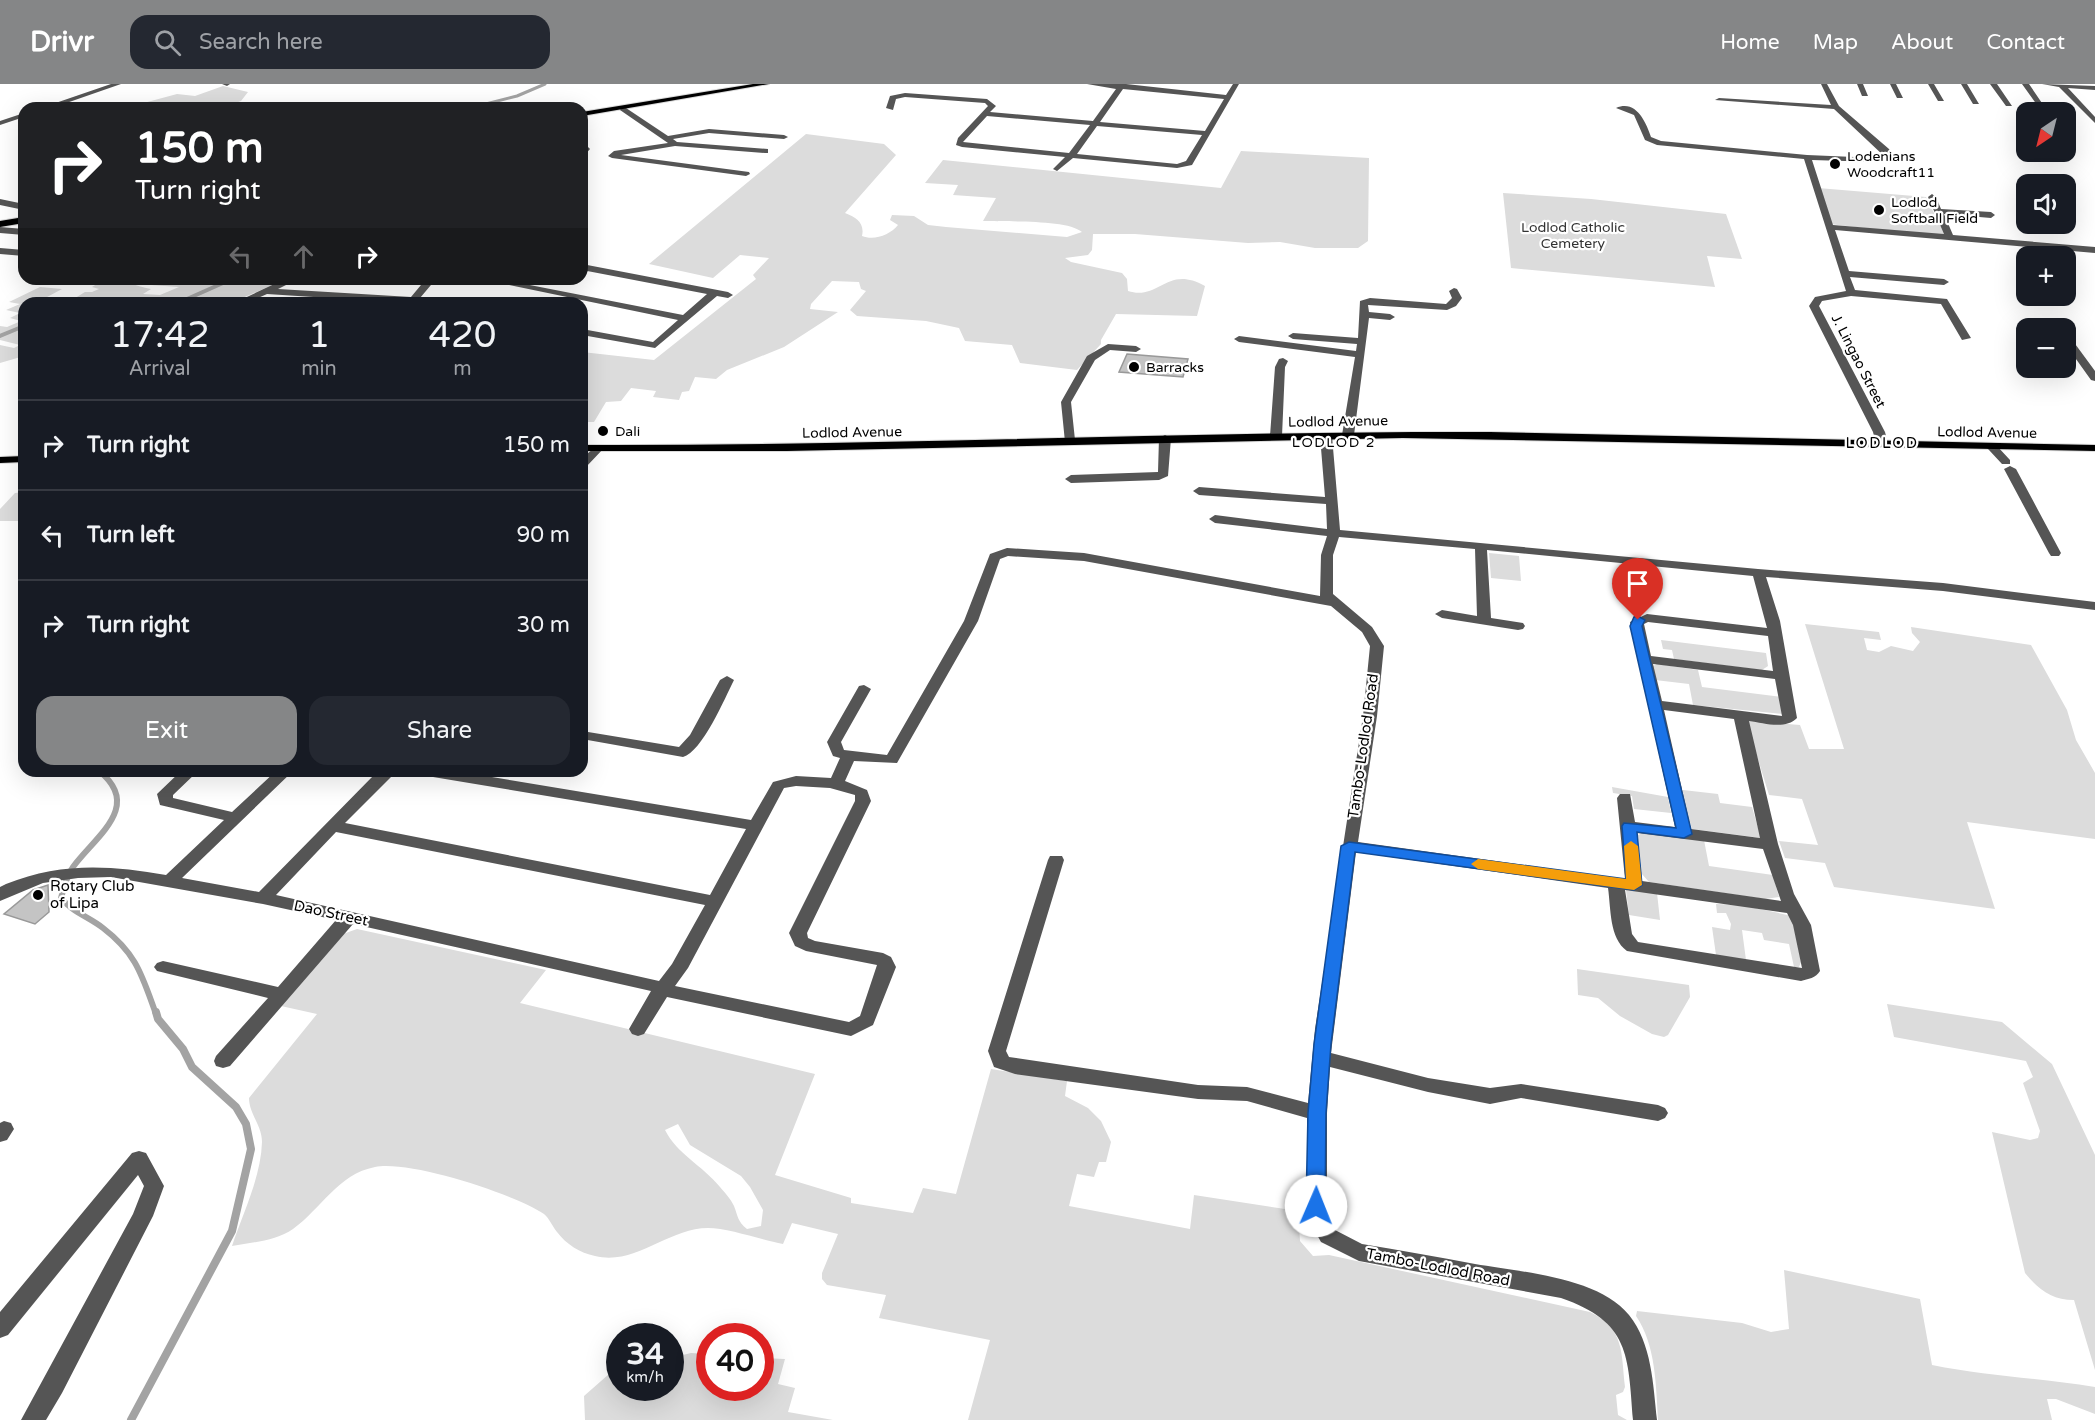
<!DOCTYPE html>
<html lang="en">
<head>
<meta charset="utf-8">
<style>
	body { margin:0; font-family:"Varela Round",sans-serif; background:#242831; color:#f1f3f6; height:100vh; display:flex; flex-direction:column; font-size:22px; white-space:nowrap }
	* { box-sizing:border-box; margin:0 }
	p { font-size:20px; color:#9ea1a6 }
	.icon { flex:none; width:33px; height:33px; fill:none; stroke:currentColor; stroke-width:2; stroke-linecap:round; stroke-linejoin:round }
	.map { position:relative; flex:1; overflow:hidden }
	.details { position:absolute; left:18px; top:213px; width:570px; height:480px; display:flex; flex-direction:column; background:#171b24; border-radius:18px; box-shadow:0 6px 24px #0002 }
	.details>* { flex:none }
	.top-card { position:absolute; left:18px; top:18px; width:570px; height:183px; border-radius:18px; box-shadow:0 6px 24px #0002; background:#202124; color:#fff; overflow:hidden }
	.needle { width:39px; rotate:215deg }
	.tools { position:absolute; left:2016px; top:18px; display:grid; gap:12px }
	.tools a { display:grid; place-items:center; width:60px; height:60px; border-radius:12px; background:#171b24; box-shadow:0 6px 24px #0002; font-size:30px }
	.speed { position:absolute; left:606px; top:1239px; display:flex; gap:12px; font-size:30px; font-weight:700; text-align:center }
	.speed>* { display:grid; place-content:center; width:78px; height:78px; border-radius:50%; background:#171b24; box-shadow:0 6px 24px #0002; line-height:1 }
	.speed small { font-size:15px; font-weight:400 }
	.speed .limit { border:9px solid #d22; background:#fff; color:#111 }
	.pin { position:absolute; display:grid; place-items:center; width:51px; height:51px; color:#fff; margin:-62px -26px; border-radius:50% 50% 50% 0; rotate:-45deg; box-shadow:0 0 6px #0007 }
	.pin .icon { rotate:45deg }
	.me { position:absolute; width:66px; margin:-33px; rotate:1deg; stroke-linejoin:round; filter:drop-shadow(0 0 4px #0008) }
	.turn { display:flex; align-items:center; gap:21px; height:126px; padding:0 18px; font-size:27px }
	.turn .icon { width:78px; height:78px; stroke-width:2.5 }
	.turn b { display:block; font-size:42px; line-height:51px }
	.lanes { display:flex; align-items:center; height:57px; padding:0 18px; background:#0003; justify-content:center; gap:30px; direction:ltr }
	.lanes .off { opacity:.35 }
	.eta { display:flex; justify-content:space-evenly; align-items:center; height:102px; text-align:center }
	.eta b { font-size:36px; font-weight:600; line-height:42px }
	.primary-button { display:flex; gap:12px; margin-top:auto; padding:12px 18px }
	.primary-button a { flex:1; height:69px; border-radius:18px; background:#858687; color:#fff; font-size:24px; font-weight:600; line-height:69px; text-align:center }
	.primary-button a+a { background:#242831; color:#f1f3f6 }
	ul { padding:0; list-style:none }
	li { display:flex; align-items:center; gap:18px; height:90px; padding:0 18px; border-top:2px solid #363941 }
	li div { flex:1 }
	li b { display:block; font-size:22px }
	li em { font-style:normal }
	header { display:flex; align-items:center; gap:36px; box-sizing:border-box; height:84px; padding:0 30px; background:#858687; color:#fff }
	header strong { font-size:28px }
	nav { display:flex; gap:33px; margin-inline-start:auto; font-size:21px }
	.search { width:420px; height:54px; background:#242831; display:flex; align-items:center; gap:15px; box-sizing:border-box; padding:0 21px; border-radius:18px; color:#9ea1a6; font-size:22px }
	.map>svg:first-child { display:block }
	.green { fill:#dcdcdc; fill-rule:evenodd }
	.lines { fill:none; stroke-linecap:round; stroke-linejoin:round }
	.stream-far3 { stroke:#a3a3a3; stroke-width:3 }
	.stream-far2 { stroke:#a3a3a3; stroke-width:4 }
	.stream-far1 { stroke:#a3a3a3; stroke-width:6 }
	.stream { stroke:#a3a3a3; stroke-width:8 }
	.building { fill:#c4c4c4; stroke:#999; stroke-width:1.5 }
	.major-casing { stroke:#dbdbdb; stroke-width:2 }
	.minor { fill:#555; fill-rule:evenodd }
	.major { fill:#000; fill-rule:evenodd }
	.route { fill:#1a73e8; stroke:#114b97; stroke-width:1.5 }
	.slow { fill:#f59e0b }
	.poi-dot { fill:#000; stroke:#fff; stroke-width:2 }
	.labels { text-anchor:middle; stroke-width:4.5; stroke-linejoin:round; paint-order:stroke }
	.far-poi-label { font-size:14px; fill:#000; stroke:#fff; text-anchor:start }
	.far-park-label { font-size:14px; fill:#333; stroke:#fff }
	.far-street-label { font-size:14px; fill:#000; stroke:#fff }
	.far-neighbourhood-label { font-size:14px; letter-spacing:1.5px; fill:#000; stroke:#fff }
	.far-quarter-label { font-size:15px; letter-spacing:1.5px; fill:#000; stroke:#fff }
	.street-label { font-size:15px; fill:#000; stroke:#fff }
	.poi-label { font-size:15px; fill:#000; stroke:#fff; text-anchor:start }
</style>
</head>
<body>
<header>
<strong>Drivr</strong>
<div class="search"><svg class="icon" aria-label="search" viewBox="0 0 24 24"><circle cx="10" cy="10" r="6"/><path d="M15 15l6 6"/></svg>Search here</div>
<nav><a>Home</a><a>Map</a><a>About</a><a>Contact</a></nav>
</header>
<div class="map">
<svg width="2095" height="1336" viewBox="0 0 2095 1336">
	<rect width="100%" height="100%" fill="#fff"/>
	<path class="green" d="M223 2 248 8 241 17 222 24H125L177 10 195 12Z
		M806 50 884 60 896 71 845 129C856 133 865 139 862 152 874 157 890 151 898 141L890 136 892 131 914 132 928 141 946 143 1067 153 1082 148C1067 135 1007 138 983 137L996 114 953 111 958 101 925 99 943 76 1221 104 1241 67 1369 74 1368 157 1358 164H1315L1280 158 1248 159 1135 150H1093L1092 166 1088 171 1065 174 1071 178 1122 189 1127 195 1128 207C1159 217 1167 180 1205 202L1197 232 1116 230 1101 256V260L1077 286 1020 279 1012 261 965 257 959 244 926 237 857 232 850 226 866 207 861 205 859 198 832 197 811 220 810 225 838 228 784 263 727 286 716 295 695 293 689 307 682 308 679 316 653 313 656 307 631 304 621 317 606 318 594 338H582V268L654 276 756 195 753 191 769 174 740 171 713 194 649 180Z
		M1818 104 1926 113 1946 153 1829 140Z
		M1503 109 1591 115 1726 130 1742 175 1707 172 1715 203 1511 184Z
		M105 195C122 195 135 202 151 205L143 210 160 211 179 203 151 201 128 195H286L231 219H67L85 208H92L99 205 92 203Z
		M40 203 62 205 36 219H24V272L0 279V261L14 264 20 261 0 256V242L7 243 21 237 10 234 20 229 6 226 20 220 9 218Z
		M24 408V437H0V425L15 409Z
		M1489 469 1519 472 1521 497 1491 494Z
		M1805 540 1879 548 1881 556 1864 554 1867 566 1879 568 1891 562 1913 567 1920 558 1912 549 1911 543 2031 561 2067 626 2076 656 2095 689V755L1967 738 1995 825 1834 803 1825 779 1785 774 1779 757 1818 761 1802 715 1769 711 1748 643 1749 637 1800 641 1809 665H1844Z
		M1661 556 1766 569 1768 582 1762 586 1674 575 1672 566 1663 565Z
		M1657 580 1698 586 1702 603 1781 613 1783 630 1693 621 1689 600 1655 596 1653 582Z
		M1612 703 1668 713 1671 729 1634 725 1632 712 1613 709Z
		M1683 706 1718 710 1720 719 1752 723 1761 754 1692 745 1682 712Z
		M1643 749 1704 756 1709 782 1773 791 1779 813 1765 815 1649 798 1641 789 1638 751Z
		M1626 806 1657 809 1660 836 1629 831Z
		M1716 820 1742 821 1792 832 1801 878 1799 883H1794L1789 860 1764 856 1762 849 1742 846 1746 876 1716 871 1712 843 1730 846 1731 840 1726 829H1717Z
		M357 845 546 886 520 919 815 990 775 1091 851 1114V1119L913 1129 923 1104 956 1110 991 985 1067 997 1065 1012 1088 1024 1101 1037 1111 1058 1106 1078H1099L1094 1093 1077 1090 1069 1122 1190 1145 1194 1111 1298 1127 1300 1157 1313 1172 1329 1171 1590 1228C1625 1245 1621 1269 1625 1303L1623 1308 1616 1311 1618 1331 1627 1336H968L990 1256 879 1234 886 1211 827 1201 822 1195V1189L838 1150 792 1139 783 1160C762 1156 728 1144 708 1144 668 1144 636 1182 595 1172 580 1169 566 1160 557 1148 553 1143 549 1134 544 1130 514 1110 410 1076 375 1083 338 1090 321 1125 293 1145 276 1157 253 1158 232 1162 243 1129 261 1093 262 1058 262 1041 249 1030 249 1014L317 930 281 922 343 850ZM678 1040 690 1061 741 1092 750 1103 763 1126 761 1142 747 1145C737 1137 738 1132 734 1122 731 1115 724 1108 720 1103 702 1081 677 1070 665 1046Z
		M1577 885 1689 901 1690 913 1668 951 1664 953 1652 950 1620 932 1598 914 1578 911Z
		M1887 920 2002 938 2052 980 2095 1071V1286L2074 1216C2052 1216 2039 1206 2025 1189L1992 1048 2030 1056 2038 1054 2040 1047 2023 999 2033 993 2026 977 1894 953Z
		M1784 1186 1920 1215 1932 1281C1986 1292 2040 1294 2095 1303V1330L2056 1315H2047L2052 1336H1658C1656 1302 1656 1261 1636 1232L1637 1227 1742 1239 1771 1248 1789 1245Z
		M691 1269 709 1270 710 1304H760L761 1274 785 1275 778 1300 795 1304 788 1328 833 1336H585L584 1312 609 1290 619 1287 620 1304H670L671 1274Z"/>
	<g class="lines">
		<path class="stream-far3" d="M470 24 517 12 545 0"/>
		<path class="stream-far2" d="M116 219 184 216
			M178 219 232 195
			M0 252 24 242"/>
		<path class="stream-far1" d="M99 687C143 722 96 752 73 783 67 791 64 804 61 814 72 828 89 833 103 844 137 870 142 892 156 930"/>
		<path class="stream" d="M131 1336 232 1147 251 1065 246 1040 236 1023 192 983 183 965 158 935 156 928"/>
	</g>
	<path class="building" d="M1127 270 1188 275 1183 293 1119 288Z
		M48 801 49 828 35 840 4 830 33 806Z"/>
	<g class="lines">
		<defs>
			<path id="major" d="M753 0H769L582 32V28Z
				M24 133V139L0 143V137Z
				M1490 348 2095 361V367L1403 354 787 367H582V361C885 362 1187 347 1490 348Z
				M24 372V378L0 379V373Z"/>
		</defs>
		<use href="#major" class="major-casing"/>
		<path class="minor" d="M111 0H121L52 24H41Z
			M222 0H230L227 2Z
			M1087 0H1126L1226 11 1233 0H1239L1192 81 1177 84 1073 74 1057 87 1053 85 1065 73 962 63 956 61 958 54 988 22 985 19 905 13 896 15 893 26 886 24 890 12 905 9 987 15 996 22 990 28 1093 37 1116 5ZM1123 5 1224 15 1205 47 1100 38ZM987 32 1090 41 1069 69 963 58ZM1097 42 1202 51 1186 77 1177 80 1077 70Z
			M1821 0H1827L1839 22 1889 65 1893 73 1878 78 1812 76 1833 141 1944 150 1928 113 1932 110 1936 113 1941 125 1991 128 1995 131 1991 134 1944 130 1953 151 2095 163V169L1835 146 1849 187 1944 195 1949 198 1944 201 1850 193 1855 206 1947 215 1971 254 1962 256 1941 220 1851 212 1822 217 1819 222 1885 348 1888 360 1882 363 1876 360 1873 348 1809 222 1815 213 1846 207 1804 75 1657 61 1645 56 1634 31 1616 24C1636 15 1646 38 1651 53L1661 57 1807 71 1878 74 1884 72 1834 25 1715 16 1719 14 1831 21Z
			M1857 0H1863L1868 12H1862Z
			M1890 0H1896L1903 14H1897Z
			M1928 0H1934L1944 17H1938Z
			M1961 0H1967L1979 20H1973Z
			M1990 0H1997L2012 22H2006Z
			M2022 0H2029L2046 25H2040Z
			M2042 0 2095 2V6L2068 4 2095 33V39L2059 3Z
			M623 22 668 52 709 45 784 51 788 53 784 55 709 49 673 55 677 58 768 65V69H765L675 62 621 71 749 88 750 90 746 92 612 74 608 72 614 67 668 59 620 26Z
			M24 29V33L0 41V37Z
			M582 57 590 65 582 74Z
			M0 115 24 120V126L0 121Z
			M0 143 24 145V151L0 149Z
			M0 164 24 166V172L0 170Z
			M582 180 728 208 733 211 728 214 717 212 655 264 582 251V245L653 258 678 236 480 195H499L683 231 707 210 582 186Z
			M285 195H298L278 205 411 213 426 195H436L420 214 452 216 457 219H406L267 210 247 219H234Z
			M1454 204 1457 205 1462 214 1456 222 1447 226 1368 221 1369 228 1390 230 1395 233 1390 236 1369 234 1354 351 1348 354 1342 351 1355 273 1239 258 1234 255 1239 252 1356 267 1357 260 1293 255 1288 252 1293 249 1358 254 1360 217 1370 214 1446 220 1452 214 1449 207Z
			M2050 235H2056L2063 244H2053L2048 237Z
			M2066 252 2070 253 2095 287V297L2091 296 2066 261Z
			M1108 260 1136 262 1141 265 1136 268 1110 266 1095 276 1071 318 1075 356 1069 359 1065 358 1061 318 1087 272Z
			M1283 274 1288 277 1285 283 1282 352 1276 355 1270 352 1275 283 1279 275Z
			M1326 349 1332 352 1340 446 1758 485 1943 499 2095 518V526L1943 507 1766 493 1780 537 1797 634C1785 646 1764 639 1749 637L1778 760 1794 810 1811 841 1820 887C1816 894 1808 895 1801 897L1627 867C1609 854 1611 824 1608 804L1356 768 1331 969 1428 994 1490 1004 1521 1000 1658 1021 1665 1024 1668 1029 1665 1034 1658 1037 1521 1014 1490 1020 1428 1008 1330 983 1327 1029V1132L1335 1146 1362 1160C1400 1166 1438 1173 1475 1180 1521 1188 1598 1193 1629 1231 1652 1260 1653 1300 1657 1336H1633C1628 1271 1630 1238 1561 1214L1359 1177 1321 1158 1307 1133V1034L1247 1017 1198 1015 1015 990 994 983 988 967 1048 776 1050 772H1062L1064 776 1006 967 1009 973 1198 1001 1247 1003 1308 1019 1315 945 1363 632 1370 562 1362 548 1331 522 1084 477 1008 472 1000 475 978 537 897 679 854 677 845 697 867 706 871 717 807 849 808 854 815 857 883 869 891 873 896 883 873 941 851 952 667 913 644 950 638 952 632 950 629 945 651 907 353 840 230 982 223 984 216 982 214 977 216 972 268 914 157 887 154 883 157 879 163 877 278 903 336 836 263 820 111 793 78 794 43 799 0 817V803L6 800C60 778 110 781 166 791L224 736 160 721 157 710 181 687H198L173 711V714L232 728 276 687H293L182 794 259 808 373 692 379 687H397L345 739 710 811 746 745 427 692 419 687H456L751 736 773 698 796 692 831 694 840 674 833 672 827 658 859 602 864 601 871 605 841 658 844 666 887 671 964 537 990 470 1007 464 1084 469 1320 512 1321 471 1327 452 1215 439 1209 435 1215 431 1327 445 1326 420 1199 411 1193 407 1199 403 1325 413 1320 352ZM1339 453 1475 465 1477 532 1442 526 1435 530 1442 534 1518 546 1523 545 1525 542 1523 539 1491 534 1487 466 1753 492 1767 544 1647 530 1630 538 1675 743 1635 738 1630 710H1620L1617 714 1625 795 1358 758 1377 632 1384 562 1372 543 1333 510V471ZM1648 538 1768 552 1773 587 1651 572 1644 540ZM1653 580 1775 595 1782 632 1662 617ZM1664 626 1734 635 1760 754 1691 745ZM796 702 830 704 855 711V717L789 849 795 862 806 867 877 881 860 932 849 938 675 902 688 884 784 704ZM336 748 705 821 672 880 659 897 276 811ZM1637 749 1763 765 1781 817 1642 797ZM1625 806 1787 829 1793 841 1802 884 1638 858 1632 850Z
			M1165 351 1171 354 1168 392 1159 396 1071 399 1065 395 1071 391 1158 388 1159 354Z
			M598 361 604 364 586 383 582 384V374Z
			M1993 361 1997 362 2010 376V380H2002L1989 366 1987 364Z
			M2010 382 2016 385 2061 469 2059 472H2051L2049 469 2004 385Z
			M727 592 734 596C725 614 702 668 683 673L582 655V647L679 663 690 651 720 596Z
			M4 1037 11 1039 14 1045 7 1056 0 1058V1039Z
			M139 1067 146 1069 164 1102 153 1132 62 1309 46 1336H21L133 1130 144 1102 138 1091 8 1251 0 1254V1228L132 1069Z"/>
		<use href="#major" class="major"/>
	</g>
	<path class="route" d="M1638 532 1645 536 1642 542 1692 750 1684 754 1637 748 1642 801 1634 806 1355 768 1331 960 1326 1029 1325 1122 1322 1127 1316 1130 1309 1127 1306 1122 1308 1029 1314 960 1341 762 1349 758 1626 795 1622 742 1624 739 1676 744 1630 542 1634 533Z"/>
	<path class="slow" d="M1631 757 1638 762 1642 801 1634 806 1478 785 1471 780 1478 775 1626 795 1624 762Z"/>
	<g class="poi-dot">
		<circle cx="1835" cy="80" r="6"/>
		<circle cx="1879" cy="126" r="6"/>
		<circle cx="1134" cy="283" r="6"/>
		<circle cx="603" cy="347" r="6"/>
		<circle cx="38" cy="811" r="6"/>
	</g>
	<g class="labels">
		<g class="far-poi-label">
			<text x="1847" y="77">Lodenians<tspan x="1847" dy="16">Woodcraft11</tspan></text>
			<text x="1891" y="123">Lodlod<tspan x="1891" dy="16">Softball Field</tspan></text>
			<text x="1146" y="288">Barracks</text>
			<text x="615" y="352">Dali</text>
		</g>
		<g class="far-park-label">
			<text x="1573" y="148">Lodlod Catholic<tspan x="1573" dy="16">Cemetery</tspan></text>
		</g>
		<g class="far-street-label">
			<text transform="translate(1859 277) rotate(63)" y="5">J. Lingao Street</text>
			<text transform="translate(1338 337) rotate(-1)" y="5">Lodlod Avenue</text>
			<text transform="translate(852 348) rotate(-1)" y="5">Lodlod Avenue</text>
			<text transform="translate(1987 348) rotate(1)" y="5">Lodlod Avenue</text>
		</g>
		<g class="far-neighbourhood-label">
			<text x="1334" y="363">LODLOD 2</text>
		</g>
		<g class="far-quarter-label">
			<text x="1882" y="364">LODLOD</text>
		</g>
		<g class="street-label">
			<text transform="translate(1363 662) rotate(-82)" y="5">Tambo-Lodlod Road</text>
			<text transform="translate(331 829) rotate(12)" y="5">Dao Street</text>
			<text transform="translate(1438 1183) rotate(11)" y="5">Tambo-Lodlod Road</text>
		</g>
		<g class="poi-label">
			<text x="50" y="807">Rotary Club<tspan x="50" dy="17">of Lipa</tspan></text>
		</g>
	</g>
</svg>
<div class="tools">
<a><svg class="needle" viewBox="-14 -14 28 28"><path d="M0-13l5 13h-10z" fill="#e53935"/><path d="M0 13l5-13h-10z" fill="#9ea1a6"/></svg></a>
<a><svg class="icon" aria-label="sound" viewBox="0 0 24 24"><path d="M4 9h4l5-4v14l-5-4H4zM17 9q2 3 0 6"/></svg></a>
<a>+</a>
<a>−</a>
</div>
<div class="speed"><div>34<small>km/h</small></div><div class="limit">40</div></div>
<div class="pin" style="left:1638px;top:536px;background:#d93025"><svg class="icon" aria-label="arrive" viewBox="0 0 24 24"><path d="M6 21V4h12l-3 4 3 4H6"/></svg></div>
<svg class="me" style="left:1316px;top:1122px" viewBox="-20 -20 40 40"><circle r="19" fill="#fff"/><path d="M0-13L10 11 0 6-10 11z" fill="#1a73e8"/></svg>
<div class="top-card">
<div class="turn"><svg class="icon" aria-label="right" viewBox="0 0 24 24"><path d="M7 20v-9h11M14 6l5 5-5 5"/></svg><div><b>150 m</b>Turn right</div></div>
<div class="lanes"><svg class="icon off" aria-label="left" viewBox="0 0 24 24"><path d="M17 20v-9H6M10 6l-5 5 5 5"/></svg><svg class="icon off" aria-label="ahead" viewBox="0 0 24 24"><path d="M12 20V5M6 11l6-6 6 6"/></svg><svg class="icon" aria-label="right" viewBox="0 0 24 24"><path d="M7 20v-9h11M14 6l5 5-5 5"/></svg></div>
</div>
<section class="details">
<div class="eta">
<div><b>17:42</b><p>Arrival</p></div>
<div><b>1</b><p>min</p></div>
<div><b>420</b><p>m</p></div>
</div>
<ul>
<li><svg class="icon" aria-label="right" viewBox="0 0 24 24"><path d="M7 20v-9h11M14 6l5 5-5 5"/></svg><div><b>Turn right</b></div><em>150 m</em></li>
<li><svg class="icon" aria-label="left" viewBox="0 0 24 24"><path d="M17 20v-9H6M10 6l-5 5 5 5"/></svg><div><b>Turn left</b></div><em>90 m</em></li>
<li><svg class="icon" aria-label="right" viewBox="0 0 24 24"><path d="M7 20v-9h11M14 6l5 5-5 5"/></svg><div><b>Turn right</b></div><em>30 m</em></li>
</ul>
<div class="primary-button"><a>Exit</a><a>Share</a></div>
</section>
</div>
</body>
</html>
